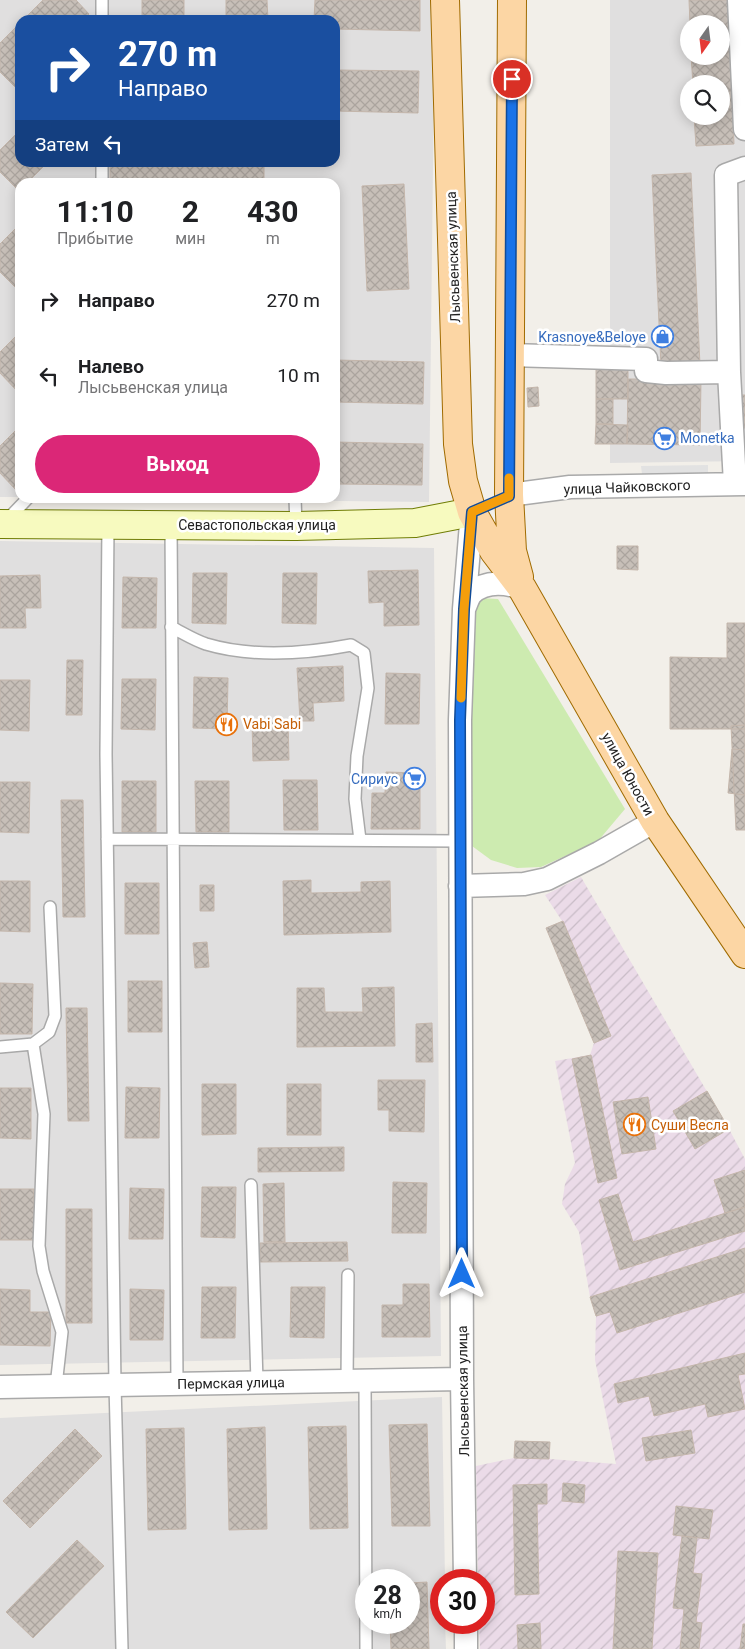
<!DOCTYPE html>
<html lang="ru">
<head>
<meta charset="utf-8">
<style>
	body { margin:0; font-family:Roboto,sans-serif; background:#f2f2f2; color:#202124; height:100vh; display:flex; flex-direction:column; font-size:19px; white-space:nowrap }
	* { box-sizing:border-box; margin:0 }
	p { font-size:16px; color:#757577 }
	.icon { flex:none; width:28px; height:28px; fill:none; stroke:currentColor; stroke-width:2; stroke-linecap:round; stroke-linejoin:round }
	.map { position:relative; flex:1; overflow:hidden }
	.side { position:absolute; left:15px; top:178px; width:325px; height:325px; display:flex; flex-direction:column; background:#fff; border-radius:15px; box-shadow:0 2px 12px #0003 }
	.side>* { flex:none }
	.hud { position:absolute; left:15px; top:15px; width:325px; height:152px; border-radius:15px; box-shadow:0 2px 12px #0003; background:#1a4fa0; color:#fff; overflow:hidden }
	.needle { width:32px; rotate:194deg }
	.controls { position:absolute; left:680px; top:15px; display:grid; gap:10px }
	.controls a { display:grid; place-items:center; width:50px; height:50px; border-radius:50%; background:#fff; box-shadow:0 2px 12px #0003; font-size:25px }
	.speed { position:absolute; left:355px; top:1569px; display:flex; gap:10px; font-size:25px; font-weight:700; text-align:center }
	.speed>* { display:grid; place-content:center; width:65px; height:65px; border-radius:50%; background:#fff; box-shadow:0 2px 12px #0003; line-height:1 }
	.speed small { font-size:12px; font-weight:400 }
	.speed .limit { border:8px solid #d22; background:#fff; color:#111 }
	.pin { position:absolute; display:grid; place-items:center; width:42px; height:42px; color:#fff; margin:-21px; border:2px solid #fff; border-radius:50%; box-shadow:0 1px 5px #0007 }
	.me { position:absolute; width:55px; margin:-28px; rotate:0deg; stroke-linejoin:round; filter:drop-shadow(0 0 4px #0008) }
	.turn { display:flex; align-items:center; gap:18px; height:105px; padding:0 20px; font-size:22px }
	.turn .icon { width:65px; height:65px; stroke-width:2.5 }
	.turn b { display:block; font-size:35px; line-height:42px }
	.then { display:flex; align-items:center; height:48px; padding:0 20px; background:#0003; gap:10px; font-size:19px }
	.eta { display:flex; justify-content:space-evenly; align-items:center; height:85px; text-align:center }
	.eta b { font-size:30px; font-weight:700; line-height:35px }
	.button { display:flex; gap:10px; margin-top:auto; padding:10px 20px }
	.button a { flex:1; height:58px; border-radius:30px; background:#db2777; color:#fff; font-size:20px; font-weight:700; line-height:58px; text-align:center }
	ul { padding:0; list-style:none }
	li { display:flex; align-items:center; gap:15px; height:75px; padding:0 20px }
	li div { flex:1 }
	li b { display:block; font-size:19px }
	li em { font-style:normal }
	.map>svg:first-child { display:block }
	.residential { fill:#e0dfdf; fill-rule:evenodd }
	.industrial { fill:url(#industrial-furrows) }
	.grass { fill:#cdebb0 }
	.parking { fill:#e2e2e2 }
	.building { fill:url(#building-cross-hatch); stroke:#c4b6ab }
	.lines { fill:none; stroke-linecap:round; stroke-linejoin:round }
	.lane-casing { stroke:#a9a9a9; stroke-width:14 }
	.street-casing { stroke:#a9a9a9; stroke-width:25 }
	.secondary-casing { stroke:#707d05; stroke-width:30 }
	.primary-casing { stroke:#a06b00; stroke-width:30 }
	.lane { stroke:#fff; stroke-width:11 }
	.street { stroke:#fff; stroke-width:22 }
	.secondary { stroke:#f7fabf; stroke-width:28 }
	.primary { stroke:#fcd6a4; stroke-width:28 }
	.route-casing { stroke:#114b97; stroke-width:12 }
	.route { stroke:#1a73e8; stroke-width:9 }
	.slow { stroke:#f59e0b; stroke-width:9 }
	.labels { text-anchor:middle; stroke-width:5; stroke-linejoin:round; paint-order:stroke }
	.street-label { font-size:14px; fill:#222; stroke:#fff }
	.shop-label { font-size:14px; fill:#366cbe; stroke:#fff; text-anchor:end }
	.food-label { font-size:14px; fill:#c56008; stroke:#fff; text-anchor:start }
</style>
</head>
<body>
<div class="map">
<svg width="745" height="1649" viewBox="0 0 745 1649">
	<defs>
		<pattern id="industrial-furrows" width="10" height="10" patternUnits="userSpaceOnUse" patternTransform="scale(1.25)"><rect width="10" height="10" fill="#ebdbe8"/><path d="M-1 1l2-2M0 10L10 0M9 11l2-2" fill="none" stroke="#c9bcc7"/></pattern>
		<pattern id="building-cross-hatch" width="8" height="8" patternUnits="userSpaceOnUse" patternTransform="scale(1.25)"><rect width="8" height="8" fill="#c7bfb8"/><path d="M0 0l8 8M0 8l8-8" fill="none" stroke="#aba49e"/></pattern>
	</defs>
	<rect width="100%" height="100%" fill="#f2efe9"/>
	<path class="residential" d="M0 0H435L429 502 75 498H335V182H20V497H0ZM20 20H335V162H20Z
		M610 0H745V461L610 463ZM689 24H721V56H689ZM689 84H721V116H689Z
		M0 541 434 548 441 1356 0 1365Z
		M442 1397 445 1580H441V1622L445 1623 446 1649H0V1418ZM366 1580H409V1622H366Z"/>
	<path class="industrial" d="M581 877 729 1129 745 1159V1649H480L479 1623 484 1622V1580H478L476 1466 514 1458 515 1441 550 1442V1459L616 1464 595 1360 596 1316 590 1297 579 1232 562 1204 565 1184 575 1163 555 1061 590 1055 594 1043 546 928 562 921 545 895Z"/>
	<path class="grass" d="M479 598 498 599 625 809 598 841 541 867 517 868 491 860 472 846 471 612Z"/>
	<path class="parking" d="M708 465V482H643L641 466Z"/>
	<path class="building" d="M43 0H76L89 14 83 20H23Z
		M142 0H184V20H142Z
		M226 0H267L268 20H226Z
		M315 0H420V31L335 29V20H314Z
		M689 0H728L734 144 696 146 694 116H721V84H693L691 56H721V24H690Z
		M20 23V83L15 87 0 72V43Z
		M335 70 419 71 418 113 335 111Z
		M20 130V162H48L28 182H20L19 191 0 172V150Z
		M110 162H264V182H110Z
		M691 173 700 365 661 366 652 175Z
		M404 184 409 289 367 291 362 186Z
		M20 224V284L16 288 0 272V244Z
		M20 332V392L19 393 0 373V352Z
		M335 360 424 362 423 404 335 402Z
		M596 369H628V399H596Z
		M628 379H701L700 445 627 444Z
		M538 387 539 406 528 407 527 388Z
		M735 395H745V428H735Z
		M596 399H613V424H596Z
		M596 424 628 425 627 444H595Z
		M20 426V486L16 490 0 473V446Z
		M335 442 423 444 422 485 335 484Z
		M617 546H638V570L617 569Z
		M418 570 419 625 384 626V602L369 603 368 571Z
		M193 573H227L226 624 192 623Z
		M283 573H317L316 624 282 623Z
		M40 575 41 608H25L26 628H0V576Z
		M123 577 157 578 156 628H122Z
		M727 623H745V729H670V657L727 658Z
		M67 660H83L82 715H66Z
		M343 666 344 701 313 703 314 721H300L297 668Z
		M386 673 420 674 419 724H385Z
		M194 677 228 678 227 729 193 728Z
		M122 679H156L155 730 121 729Z
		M0 680H30L29 731 0 730Z
		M288 720 289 760 253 761 252 722Z
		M745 725V830H736L731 726Z
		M732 749 745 750V795L728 793Z
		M386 772 420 773V829H371L372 793H385Z
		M283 780H317L318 830H284Z
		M122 781H156V832H122Z
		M195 781H229V832H196Z
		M0 782H30L29 833 0 832Z
		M61 800H83L85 917H63Z
		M311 880V893L361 892V882L390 881 391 932 284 935 283 881Z
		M0 881H30V932L0 931Z
		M125 883H159V934H125Z
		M200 885H214V911H200Z
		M563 921 611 1036 594 1043 546 928Z
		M207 942 209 967 195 968 193 943Z
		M128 981H162V1032H128Z
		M0 983 33 984 32 1034H0Z
		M394 987 395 1046 297 1047V988H324L325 1012H363L362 988Z
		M66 1008H87L89 1121H68Z
		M432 1023 433 1062H416V1024Z
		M591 1055 617 1178 598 1183 572 1059Z
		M378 1080H425L424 1132 389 1131V1110H378Z
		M202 1084H236V1134L202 1135Z
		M287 1084H321V1135H287Z
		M126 1087 160 1088 159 1138H125Z
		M0 1088H31V1139L0 1138Z
		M707 1091 729 1129 695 1149 673 1111Z
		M648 1097 656 1149 622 1154 613 1102Z
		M344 1147V1171L258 1172V1148Z
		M745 1170V1207L725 1213 714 1180Z
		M393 1182 427 1183 426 1233H392Z
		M284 1183 285 1242H264L263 1184Z
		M202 1187H236L235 1238 201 1237Z
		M130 1188 164 1189 163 1239H129Z
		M0 1189H34V1240H0Z
		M618 1194 633 1242 745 1207V1231L620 1270 599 1200Z
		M66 1209H92V1323H66Z
		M347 1242 348 1261 260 1262V1243Z
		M745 1248V1292L617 1333 610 1312 596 1316 590 1297Z
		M403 1284H429L430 1337H382V1305H403Z
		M202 1287H236L235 1338H201Z
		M291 1287H325L324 1338 290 1337Z
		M0 1289 30 1290V1312H51L50 1346 0 1345Z
		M130 1289 164 1290 163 1340H130Z
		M745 1353V1374L738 1375 745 1409 708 1417 705 1404 654 1416 649 1396 618 1403 614 1384Z
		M427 1424 430 1526H392L389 1425Z
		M346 1426 348 1528 310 1529 308 1427Z
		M265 1427 267 1529 229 1530 227 1429Z
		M184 1428 186 1529 148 1530 146 1429Z
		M75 1429 102 1456 30 1528 3 1501Z
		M691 1430 695 1453 646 1461 642 1438Z
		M515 1441 550 1442 549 1459 514 1458Z
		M563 1483 585 1485 584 1503 562 1501Z
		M547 1484V1504H537L539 1594 515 1595 513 1485Z
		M676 1506 713 1510 709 1539 673 1535Z
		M682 1536 697 1538 693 1573 702 1574 696 1622 702 1623 699 1649H680L684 1609 673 1608Z
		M77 1540 104 1566 33 1638 6 1612Z
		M618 1551 658 1553 652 1649H613Z
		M427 1582 429 1649H391L390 1622H409V1583Z
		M540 1623 541 1649H518L517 1625Z
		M743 1624H745V1649H740Z"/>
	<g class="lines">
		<defs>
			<path id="lane" d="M102 20V0
				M102 182V162
				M295 498 296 526
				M6 521 28 498
				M108 525 106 754 115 1385 122 1649
				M171 526 177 1384
				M171 627C183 633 194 640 206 644 253 658 304 654 351 645L364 653 368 688 357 756 355 799 360 840
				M107 839 460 841
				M33 1044 44 1114 39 1246 43 1271 62 1332 56 1386
				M0 1047 33 1044 49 1032 55 1016 50 907
				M251 1185 257 1382
				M347 1381 348 1275
				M365 1381 366 1649"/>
			<path id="street" d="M739 0 745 129
				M510 355 646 359V371L666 373 729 372 735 484
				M729 372 726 175 745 168
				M509 495 570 487 745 484
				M464 609C466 605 468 598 471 594 485 580 506 583 522 588
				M460 886 524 884 547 879 599 853 655 821
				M0 1387 462 1379
				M465 1580 462 1379 460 720 464 609 472 512
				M466 1622V1649"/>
			<path id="secondary" d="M0 524 296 526 415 523 472 512"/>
			<path id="primary" d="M445 0 458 444 463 481 472 512 494 551 522 588 655 821 745 954
				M512 0 509 495 512 551 519 577"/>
		</defs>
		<use href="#lane" class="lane-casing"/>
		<use href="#street" class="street-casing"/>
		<use href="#secondary" class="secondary-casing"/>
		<use href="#primary" class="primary-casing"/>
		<use href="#lane" class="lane"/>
		<use href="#street" class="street"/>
		<use href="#secondary" class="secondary"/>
		<use href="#primary" class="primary"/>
	</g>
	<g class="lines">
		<defs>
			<path id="route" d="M462 1274 460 720 464 609 472 512 509 496 512 79"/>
		</defs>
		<use href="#route" class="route-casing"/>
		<use href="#route" class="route"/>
		<path class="slow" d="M461 698 464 609 472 512 509 496V478"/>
	</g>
	<defs>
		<symbol id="shop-ring" viewBox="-11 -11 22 22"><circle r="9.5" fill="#fff" stroke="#3f7fe0" stroke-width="1.5"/><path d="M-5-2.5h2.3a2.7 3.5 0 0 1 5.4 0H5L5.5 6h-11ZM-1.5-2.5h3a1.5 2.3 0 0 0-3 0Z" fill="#3f7fe0"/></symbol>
		<symbol id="supermarket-ring" viewBox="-11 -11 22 22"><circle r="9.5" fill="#fff" stroke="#3f7fe0" stroke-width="1.5"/><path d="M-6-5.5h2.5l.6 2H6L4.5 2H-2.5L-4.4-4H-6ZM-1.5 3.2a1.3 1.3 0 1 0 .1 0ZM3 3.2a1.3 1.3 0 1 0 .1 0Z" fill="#3f7fe0"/></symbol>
		<symbol id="restaurant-ring" viewBox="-11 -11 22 22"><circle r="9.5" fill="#fff" stroke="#e8710a" stroke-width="1.5"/><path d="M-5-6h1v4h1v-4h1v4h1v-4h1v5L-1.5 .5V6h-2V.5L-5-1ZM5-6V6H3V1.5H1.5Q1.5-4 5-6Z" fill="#e8710a"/></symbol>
	</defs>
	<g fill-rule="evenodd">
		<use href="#shop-ring" x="650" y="324" width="25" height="25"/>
		<use href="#supermarket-ring" x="652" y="426" width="25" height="25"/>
		<use href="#restaurant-ring" x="214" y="712" width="25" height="25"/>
		<use href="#supermarket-ring" x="402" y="766" width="25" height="25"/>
		<use href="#restaurant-ring" x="622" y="1112" width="25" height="25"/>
	</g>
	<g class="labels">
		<g class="street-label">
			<text transform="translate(453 257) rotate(-92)" y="5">Лысьвенская улица</text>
			<text transform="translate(627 487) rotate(-2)" y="5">улица Чайковского</text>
			<text x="257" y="530">Севастопольская улица</text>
			<text transform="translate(628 774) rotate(61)" y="5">улица Юности</text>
			<text transform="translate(231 1383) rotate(-1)" y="5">Пермская улица</text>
			<text transform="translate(463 1391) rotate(-91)" y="5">Лысьвенская улица</text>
		</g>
		<g class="shop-label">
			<text x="646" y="342">Krasnoye&amp;Beloye</text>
			<text x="680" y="443" text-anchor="start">Monetka</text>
			<text x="398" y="784">Сириус</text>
		</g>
		<g class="food-label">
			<text x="243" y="729">Vabi Sabi</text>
			<text x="651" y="1130">Суши Весла</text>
		</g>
	</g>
</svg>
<div class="controls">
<a><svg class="needle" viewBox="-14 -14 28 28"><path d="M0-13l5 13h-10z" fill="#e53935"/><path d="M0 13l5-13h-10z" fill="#757577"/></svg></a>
<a><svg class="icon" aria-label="search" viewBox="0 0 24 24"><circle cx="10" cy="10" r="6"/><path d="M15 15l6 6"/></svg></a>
</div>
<div class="speed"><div>28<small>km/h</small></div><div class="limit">30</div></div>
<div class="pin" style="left:512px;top:79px;background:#d93025"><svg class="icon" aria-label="arrive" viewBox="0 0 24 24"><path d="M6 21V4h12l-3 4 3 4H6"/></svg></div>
<svg class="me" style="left:462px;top:1274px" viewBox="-20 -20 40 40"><path d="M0-17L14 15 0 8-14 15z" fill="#1a73e8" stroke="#fff" stroke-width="4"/></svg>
<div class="hud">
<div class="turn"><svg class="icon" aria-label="right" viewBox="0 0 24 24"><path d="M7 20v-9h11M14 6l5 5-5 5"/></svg><div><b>270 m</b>Направо</div></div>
<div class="then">Затем<svg class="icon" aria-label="left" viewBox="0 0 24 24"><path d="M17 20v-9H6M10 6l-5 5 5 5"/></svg></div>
</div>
<section class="side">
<div class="eta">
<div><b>11:10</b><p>Прибытие</p></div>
<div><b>2</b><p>мин</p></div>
<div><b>430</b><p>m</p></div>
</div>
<ul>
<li><svg class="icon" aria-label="right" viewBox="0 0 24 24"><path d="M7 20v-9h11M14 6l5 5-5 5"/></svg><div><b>Направо</b></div><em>270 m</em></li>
<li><svg class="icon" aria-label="left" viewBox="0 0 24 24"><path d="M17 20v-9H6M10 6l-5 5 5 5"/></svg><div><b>Налево</b><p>Лысьвенская улица</p></div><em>10 m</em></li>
</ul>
<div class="button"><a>Выход</a></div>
</section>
</div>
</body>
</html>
